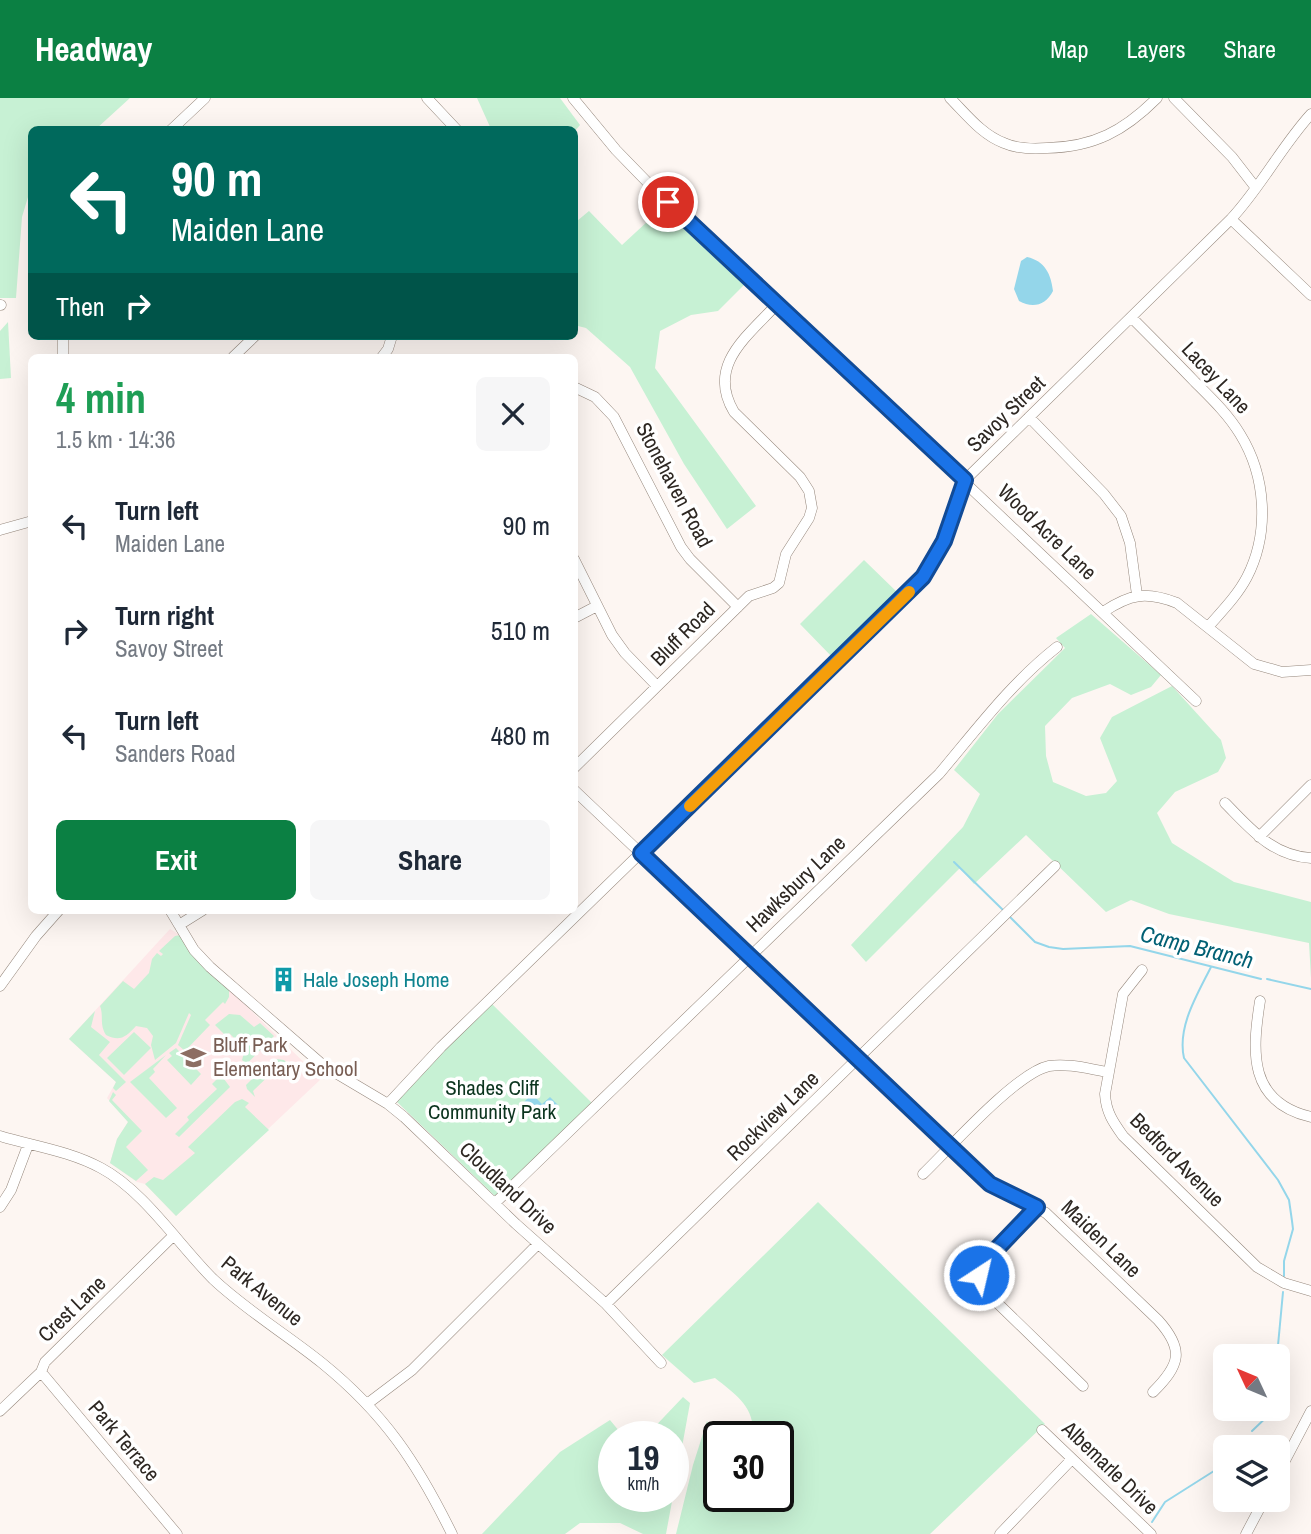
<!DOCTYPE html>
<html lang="en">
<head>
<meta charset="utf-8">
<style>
	body { margin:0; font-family:"Archivo Narrow",sans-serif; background:#f6f6f7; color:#1f2937; height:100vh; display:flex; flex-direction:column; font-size:26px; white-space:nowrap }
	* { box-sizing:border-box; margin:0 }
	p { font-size:23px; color:#747a83 }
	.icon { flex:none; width:38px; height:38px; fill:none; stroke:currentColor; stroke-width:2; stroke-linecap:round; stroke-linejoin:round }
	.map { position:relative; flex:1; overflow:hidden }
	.sheet { position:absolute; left:28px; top:256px; width:550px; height:560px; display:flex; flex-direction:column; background:#fff; border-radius:10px; box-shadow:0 7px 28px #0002 }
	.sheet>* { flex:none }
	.guide { position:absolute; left:28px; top:28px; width:550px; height:214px; border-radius:10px; box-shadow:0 7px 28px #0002; background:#00695c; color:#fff; overflow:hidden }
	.needle { width:46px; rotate:314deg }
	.controls { position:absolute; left:1213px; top:1246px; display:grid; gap:14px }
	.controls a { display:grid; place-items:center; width:77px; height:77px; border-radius:10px; background:#fff; box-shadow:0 7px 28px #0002; font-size:35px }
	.speed { position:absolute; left:598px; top:1323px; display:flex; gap:14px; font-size:35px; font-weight:700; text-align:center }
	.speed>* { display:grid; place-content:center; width:91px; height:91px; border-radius:50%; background:#fff; box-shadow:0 7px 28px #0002; line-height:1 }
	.speed small { font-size:18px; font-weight:400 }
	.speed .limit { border:4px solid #111; border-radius:10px; background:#fff; color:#111 }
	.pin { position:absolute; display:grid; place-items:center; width:60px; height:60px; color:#fff; margin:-30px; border:4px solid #fff; border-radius:50%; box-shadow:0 2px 7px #0007 }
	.me { position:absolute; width:77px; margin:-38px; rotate:35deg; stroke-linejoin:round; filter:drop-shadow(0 0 5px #0008) }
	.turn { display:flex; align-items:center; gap:24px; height:147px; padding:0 28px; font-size:32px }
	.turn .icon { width:91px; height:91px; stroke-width:2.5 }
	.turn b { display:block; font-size:49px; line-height:60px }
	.then { display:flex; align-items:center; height:66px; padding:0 28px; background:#0003; gap:14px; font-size:26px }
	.round { display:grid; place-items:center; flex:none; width:74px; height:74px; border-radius:10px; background:#f6f6f7 }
	.headline { display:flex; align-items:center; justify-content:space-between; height:119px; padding:0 28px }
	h1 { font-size:42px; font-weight:700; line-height:52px; color:#1e9e55 }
	.primary-button { display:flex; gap:14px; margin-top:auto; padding:14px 28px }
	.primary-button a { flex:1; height:80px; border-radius:10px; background:#0b8043; color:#fff; font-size:28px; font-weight:700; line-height:80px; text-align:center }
	.primary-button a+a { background:#f6f6f7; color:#1f2937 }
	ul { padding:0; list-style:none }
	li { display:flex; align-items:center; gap:21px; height:105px; padding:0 28px }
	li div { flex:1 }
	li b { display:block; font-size:26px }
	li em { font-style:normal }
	header { display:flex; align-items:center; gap:42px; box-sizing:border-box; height:98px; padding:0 35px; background:#0b8043; color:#fff }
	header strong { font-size:33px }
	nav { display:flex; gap:38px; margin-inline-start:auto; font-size:24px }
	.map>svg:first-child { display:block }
	.education { fill:#fee8e9 }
	.green { fill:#c7f1d4 }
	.water { fill:#94d6ea }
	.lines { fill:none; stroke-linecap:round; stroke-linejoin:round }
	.stream { stroke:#94d6ea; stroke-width:2 }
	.minor-casing { stroke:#95877c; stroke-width:11 }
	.minor { stroke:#fff; stroke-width:10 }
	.route-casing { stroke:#114b97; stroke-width:18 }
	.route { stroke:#1a73e8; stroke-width:12 }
	.slow { stroke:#f59e0b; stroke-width:12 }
	.labels { text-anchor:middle; stroke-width:7; stroke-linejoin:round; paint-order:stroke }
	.street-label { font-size:21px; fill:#2d2722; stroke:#fff }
	.culture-label { font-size:21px; fill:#0d838f; stroke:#fff; text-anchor:start }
	.education-label { font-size:21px; fill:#785e54; stroke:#fff; text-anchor:start }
	.park-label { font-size:21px; fill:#0b341e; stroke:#fff }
	.water-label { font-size:23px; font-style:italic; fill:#016074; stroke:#fff }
</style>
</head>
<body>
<header>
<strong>Headway</strong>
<nav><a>Map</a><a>Layers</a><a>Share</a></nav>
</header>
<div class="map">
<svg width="1311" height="1436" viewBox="0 0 1311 1436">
	<rect width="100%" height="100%" fill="#fdf6f2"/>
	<path class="education" d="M170 831 180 837 229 891 321 981 176 1118 145 1086 137 1084 110 1065 117 1041 128 1024 107 1000 116 984 69 941Z"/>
	<path class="green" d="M0 0H130L96 31 32 32 31 89 22 119 16 200H0Z
		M477 0H560L580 27 574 34V32L491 31Z
		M662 110 744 187 718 213 691 217 660 233 655 270 756 408 727 431 684 366 630 269 586 230 574 227V120L577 123 589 113 622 147Z
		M8 224 11 280 0 281V233Z
		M864 462 899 496 834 561 800 526Z
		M1091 516 1161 577 1151 589 1131 597 1110 586 1072 600 1045 628 1046 658 1053 684 1086 698 1106 695 1117 683 1100 640 1112 619 1172 588 1221 642 1226 660 1218 674 1175 694 1157 715 1172 745 1234 784 1311 804V880L1309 845 1169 816 1131 802 1106 814 1026 737 974 786 960 770 866 864 851 847 963 729 980 696 954 672 998 616 1065 550 1056 540Z
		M180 837 229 891V899L225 906 223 904 205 922 210 927 185 953 178 947 191 917 189 915 176 945 155 962 151 947 153 938 147 930 136 928C126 939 120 944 106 937 99 926 104 918 100 908L123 883 134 891 149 875 152 861 157 855 161 858 163 856 159 853 175 838Z
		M491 905 593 1006 496 1099 396 1003Z
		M95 913 91 929 110 944 99 957 126 984 116 993 113 990 116 984 69 941Z
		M229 916 240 917 254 929 260 925 274 938 233 980 231 977 244 964 242 962 245 951 229 935 226 938 215 927Z
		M134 934 151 950 124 977 107 960Z
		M176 950 201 976 191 987 167 962 172 958 169 955Z
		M166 957 153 971 155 974 149 980 177 1010 166 1020 130 984Z
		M276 961 284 962 288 966 283 964 253 993 255 999 247 991 246 987 269 964Z
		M221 977 230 989 179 1039 175 1036 189 1022 187 1019 217 991 212 986Z
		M113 994 116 997 112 1002 142 1033 126 1049 148 1072 136 1083 110 1065 117 1041 128 1024 109 1003Z
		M242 1001 249 1005 245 1009 269 1032 176 1118 145 1086 154 1079 163 1082 195 1055 188 1049 235 1004Z
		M818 1104 1045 1326 930 1436H676L693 1367 707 1323 719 1345V1398H779V1339H752C757 1310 735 1296 715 1280L694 1285 662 1257Z
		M683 1299 690 1305 674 1393V1339H645Z
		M610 1322 624 1339H614V1398H673L666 1436H643L620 1425H580L565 1436H482L560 1354Z"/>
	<path class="water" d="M1027 159C1045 163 1051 176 1053 193 1046 207 1033 211 1019 203L1014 191 1021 163Z
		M532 996 542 1006 550 999 558 1007 541 1024 522 1006Z"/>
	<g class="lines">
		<path class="stream" d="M954 764 1003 812
			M1010 819 1035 844 1049 849 1063 851 1130 848 1261 881
			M1211 869C1197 897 1177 929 1184 960L1278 1082 1289 1102 1292 1123 1293 1131 1284 1163V1178
			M1267 881 1311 891
			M1277 1258 1283 1194
			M1278 1266 1284 1283 1278 1295
			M1252 1333 1275 1311
			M1152 1424 1165 1404 1225 1366"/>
		<defs>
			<path id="minor" d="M427 0 457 32
				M573 0 616 52 649 86 1196 603
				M950 0C966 16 982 37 1004 45 1017 51 1032 51 1047 50 1094 49 1124 33 1157 0
				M1174 0 1232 59 1256 90
				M171 32 205 0
				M1231 121 1311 197
				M0 207H1
				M1131 219C1152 240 1174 262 1195 284 1211 300 1228 316 1240 336 1266 378 1270 434 1247 479 1237 498 1222 513 1208 529
				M63 259V238
				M233 259 255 238
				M382 259 388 251 392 238
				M574 289 595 299 614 319 681 449 690 461 738 509
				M1029 319 1104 396 1121 418 1130 445 1137 497
				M0 432 32 423
				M574 461 612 537 625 555 657 588
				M1103 514C1130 496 1146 493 1177 505L1254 566 1282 574 1311 572
				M574 520 597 508
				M574 670 749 498 773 490 779 485 786 456 809 420 812 410 809 393 800 379 734 314C706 267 748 238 777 206
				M574 692 990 1086 1046 1115 1158 1222C1185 1252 1180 1267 1153 1294
				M1225 705C1251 731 1272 758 1311 760
				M1259 739 1311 687
				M170 812 194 852 210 869 324 968 388 1006 404 1019 516 1126 606 1206 661 1265
				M179 827 203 812
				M1142 872 1123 896 1105 996C1106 1014 1113 1024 1123 1038L1257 1169 1284 1185 1311 1193
				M0 888 36 838 59 812
				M1260 903C1252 954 1248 1004 1311 1019
				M388 1006 441 949 911 492 923 479 939 454 965 382 1231 121C1261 89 1281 49 1311 16
				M0 1038C33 1048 70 1053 101 1070 143 1092 179 1147 213 1181 247 1213 286 1236 322 1265 385 1316 417 1365 452 1436
				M923 1076C950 1050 1016 975 1049 968 1068 965 1089 971 1108 974
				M495 1105 939 676C977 631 1011 585 1057 549
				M0 1109 11 1092 28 1047
				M1037 1109 983 1166 980 1182 986 1194 1083 1288
				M606 1206 1055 768
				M41 1274 177 1436
				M367 1306 412 1272 538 1146
				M0 1313 41 1274 45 1264 173 1138
				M1042 1332 1151 1436
				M1247 1347 1251 1349
				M1278 1376 1311 1313
				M1000 1436 1072 1361
				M1246 1436 1264 1402"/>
		</defs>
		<use href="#minor" class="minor-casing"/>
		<use href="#minor" class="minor"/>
	</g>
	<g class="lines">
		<defs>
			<path id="route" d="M668 104 965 382 944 443 923 479 641 755 990 1086 1037 1109 987 1161 979 1177"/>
		</defs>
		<use href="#route" class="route-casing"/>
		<use href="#route" class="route"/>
		<path class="slow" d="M690 708 909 494"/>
	</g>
	<defs>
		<symbol id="building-bare" viewBox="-9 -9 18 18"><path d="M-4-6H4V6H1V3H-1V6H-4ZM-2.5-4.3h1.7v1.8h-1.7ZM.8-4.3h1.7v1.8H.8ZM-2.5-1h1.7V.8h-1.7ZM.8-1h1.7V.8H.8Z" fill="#0f9aa8" stroke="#fff" stroke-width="2.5" paint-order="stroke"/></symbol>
		<symbol id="school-bare" viewBox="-9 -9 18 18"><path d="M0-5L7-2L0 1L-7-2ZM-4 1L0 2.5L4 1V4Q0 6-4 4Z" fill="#8d6e63" stroke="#fff" stroke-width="2.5" paint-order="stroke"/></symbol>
	</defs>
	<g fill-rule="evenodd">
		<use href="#building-bare" x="266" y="864" width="35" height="35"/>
		<use href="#school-bare" x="176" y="942" width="35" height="35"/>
	</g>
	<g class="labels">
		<g class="street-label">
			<text transform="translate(1216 280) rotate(47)" y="7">Lacey Lane</text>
			<text transform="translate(1006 316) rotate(-44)" y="7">Savoy Street</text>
			<text transform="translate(674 387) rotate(62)" y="7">Stonehaven Road</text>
			<text transform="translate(1047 434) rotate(44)" y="7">Wood Acre Lane</text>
			<text transform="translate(683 536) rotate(-45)" y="7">Bluff Road</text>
			<text transform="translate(796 786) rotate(-44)" y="7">Hawksbury Lane</text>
			<text transform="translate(773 1018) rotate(-44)" y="7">Rockview Lane</text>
			<text transform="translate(1177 1062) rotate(45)" y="7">Bedford Avenue</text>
			<text transform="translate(508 1090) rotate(43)" y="7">Cloudland Drive</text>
			<text transform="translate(1101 1141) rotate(44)" y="7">Maiden Lane</text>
			<text transform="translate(262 1193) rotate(39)" y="7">Park Avenue</text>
			<text transform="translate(72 1211) rotate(-44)" y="7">Crest Lane</text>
			<text transform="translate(124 1343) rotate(50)" y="7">Park Terrace</text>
			<text transform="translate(1110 1370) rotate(44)" y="7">Albemarle Drive</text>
		</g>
		<g class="culture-label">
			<text x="303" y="889">Hale Joseph Home</text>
		</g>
		<g class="education-label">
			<text x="213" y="954">Bluff Park<tspan x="213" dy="24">Elementary School</tspan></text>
		</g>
		<g class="park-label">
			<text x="492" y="997">Shades Cliff<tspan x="492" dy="24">Community Park</tspan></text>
		</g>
		<g class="water-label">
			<text transform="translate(1197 849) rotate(14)" y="8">Camp Branch</text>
		</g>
	</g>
</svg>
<div class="controls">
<a><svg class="needle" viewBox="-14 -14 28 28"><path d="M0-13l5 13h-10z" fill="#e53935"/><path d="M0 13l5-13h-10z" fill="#747a83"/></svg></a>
<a><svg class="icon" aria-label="layers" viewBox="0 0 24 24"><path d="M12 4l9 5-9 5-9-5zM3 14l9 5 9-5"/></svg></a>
</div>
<div class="speed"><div>19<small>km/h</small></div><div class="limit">30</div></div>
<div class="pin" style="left:668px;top:104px;background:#d93025"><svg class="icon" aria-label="arrive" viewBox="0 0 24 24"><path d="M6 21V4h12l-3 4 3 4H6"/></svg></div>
<svg class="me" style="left:979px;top:1177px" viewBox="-20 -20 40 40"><circle r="17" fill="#1a73e8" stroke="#fff" stroke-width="3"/><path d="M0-11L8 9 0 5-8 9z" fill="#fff"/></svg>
<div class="guide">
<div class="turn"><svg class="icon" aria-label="left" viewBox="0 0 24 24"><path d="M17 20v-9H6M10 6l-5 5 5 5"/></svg><div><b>90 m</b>Maiden Lane</div></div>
<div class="then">Then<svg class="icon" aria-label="right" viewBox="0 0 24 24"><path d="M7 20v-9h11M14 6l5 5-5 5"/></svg></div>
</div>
<section class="sheet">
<div class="headline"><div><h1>4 min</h1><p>1.5 km · 14:36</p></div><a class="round"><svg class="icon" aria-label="close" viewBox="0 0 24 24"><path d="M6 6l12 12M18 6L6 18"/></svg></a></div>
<ul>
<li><svg class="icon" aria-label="left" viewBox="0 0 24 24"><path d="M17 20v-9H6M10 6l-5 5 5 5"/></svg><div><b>Turn left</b><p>Maiden Lane</p></div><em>90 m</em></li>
<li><svg class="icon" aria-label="right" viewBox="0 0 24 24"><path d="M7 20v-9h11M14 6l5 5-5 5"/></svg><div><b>Turn right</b><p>Savoy Street</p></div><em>510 m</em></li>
<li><svg class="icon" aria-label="left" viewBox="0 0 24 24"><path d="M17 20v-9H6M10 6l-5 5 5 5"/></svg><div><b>Turn left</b><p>Sanders Road</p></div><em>480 m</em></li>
</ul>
<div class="primary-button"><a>Exit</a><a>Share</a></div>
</section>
</div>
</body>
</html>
